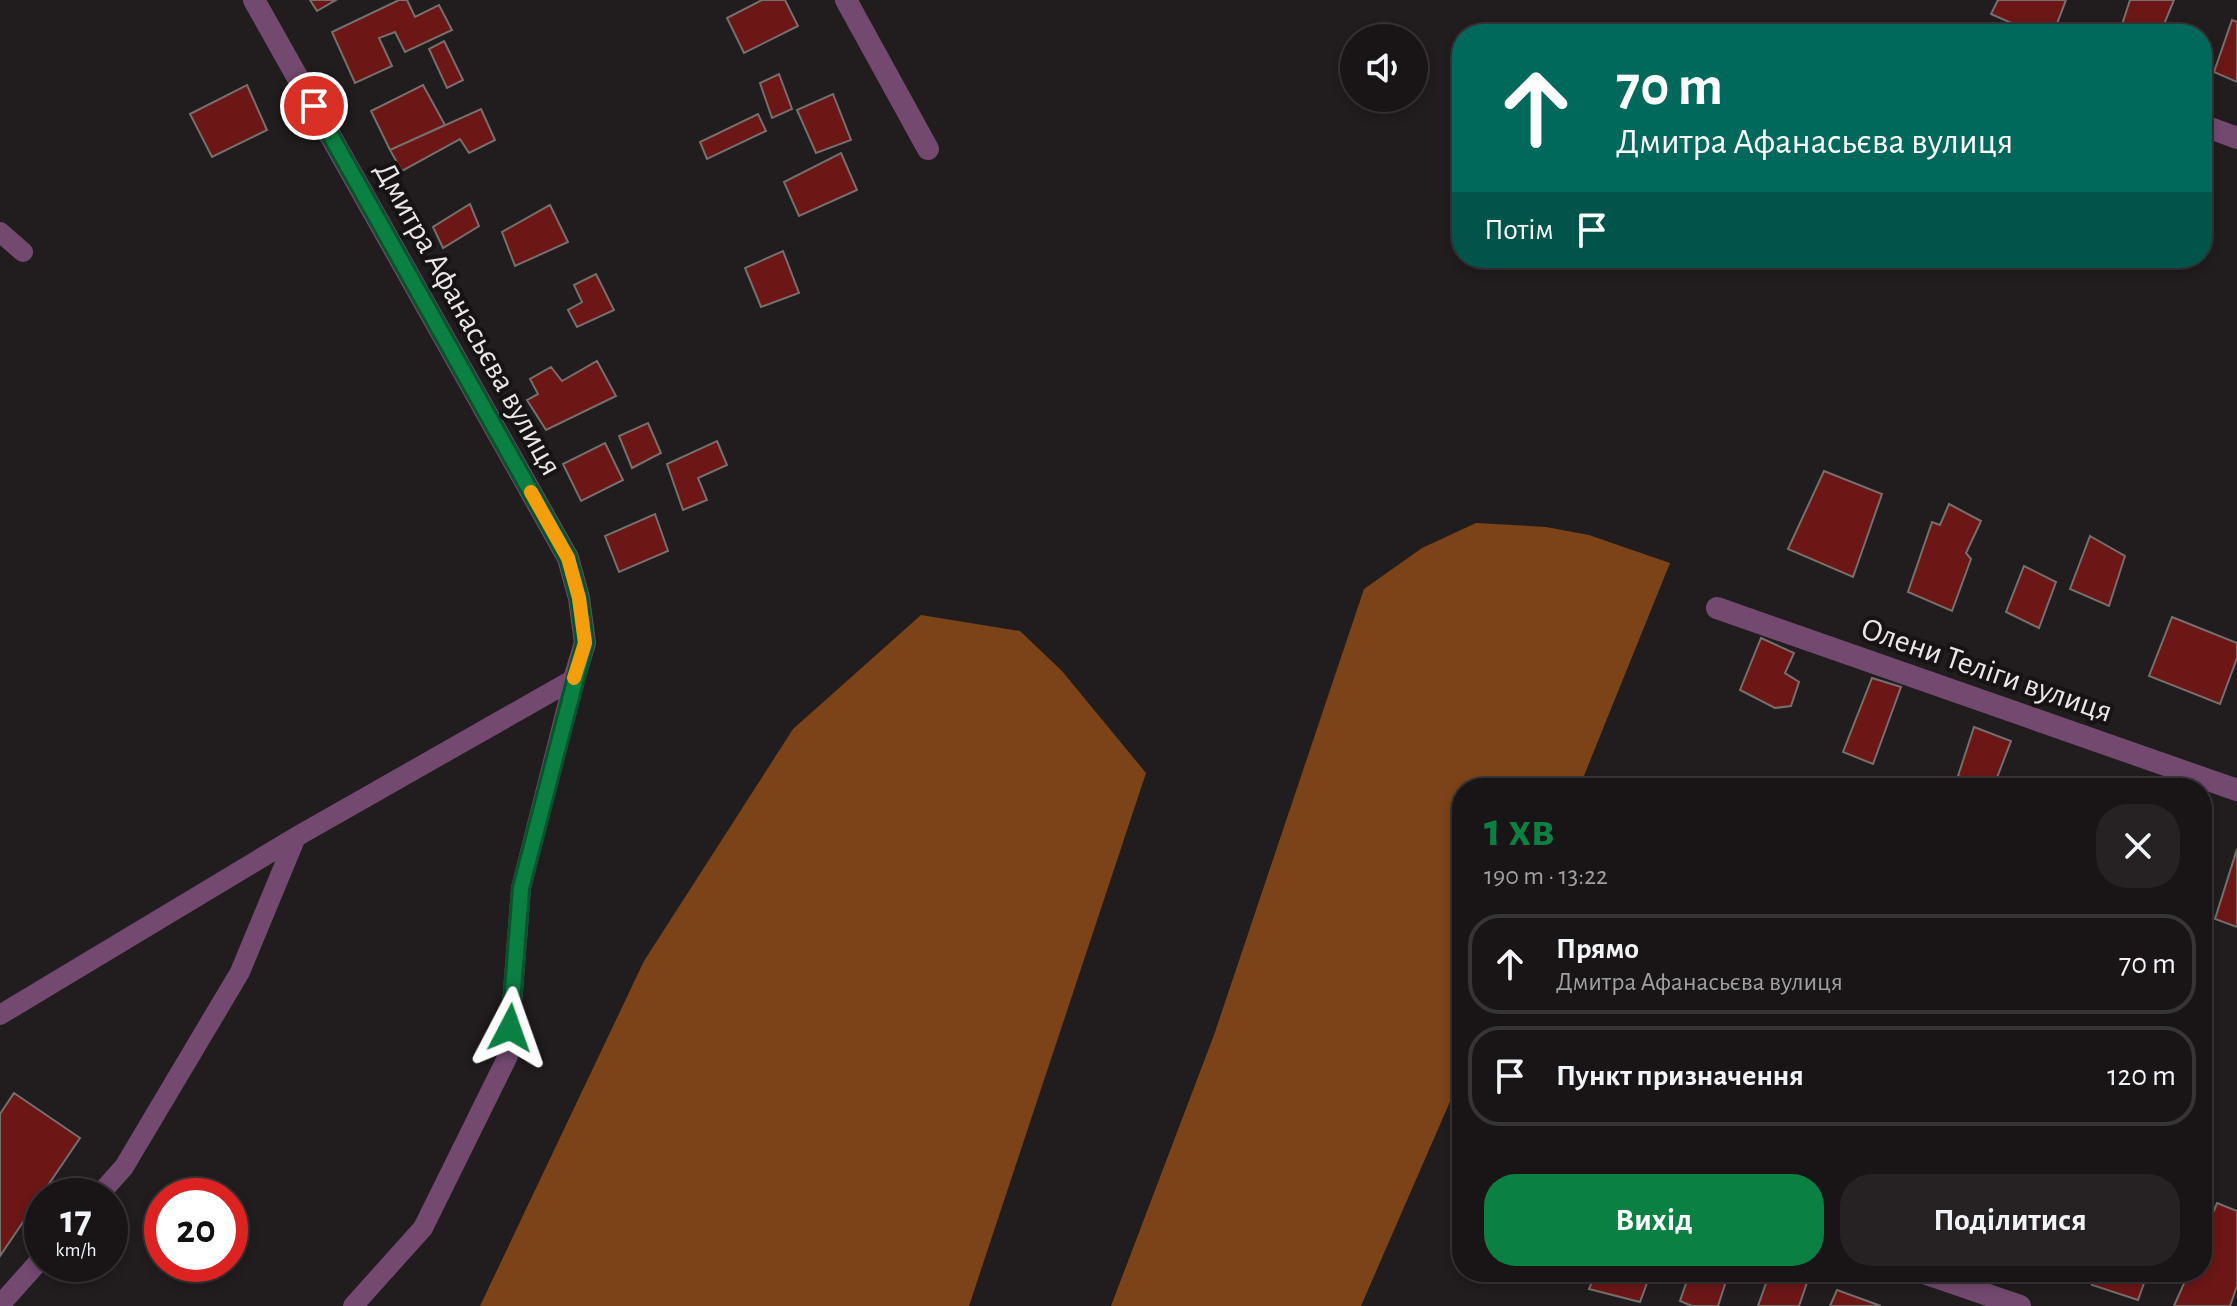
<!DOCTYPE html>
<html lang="uk">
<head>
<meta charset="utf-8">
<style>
	body { margin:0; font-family:"Alegreya Sans",sans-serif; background:#262223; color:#f1f3f6; height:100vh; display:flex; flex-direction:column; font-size:30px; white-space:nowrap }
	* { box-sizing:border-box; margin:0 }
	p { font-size:26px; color:#9f9fa1 }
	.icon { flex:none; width:44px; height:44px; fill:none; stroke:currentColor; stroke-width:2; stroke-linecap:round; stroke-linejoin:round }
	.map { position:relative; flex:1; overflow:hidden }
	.sheet { position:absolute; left:1452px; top:778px; width:760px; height:504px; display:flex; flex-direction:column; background:#191516; border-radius:32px; box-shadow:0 4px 12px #0003,0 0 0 2px #373435 }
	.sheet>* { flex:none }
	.hud { position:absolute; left:1452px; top:24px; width:760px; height:244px; border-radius:32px; box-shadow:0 4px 12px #0003,0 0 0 2px #373435; background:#00695c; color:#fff; overflow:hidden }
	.fabs { position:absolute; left:1340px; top:24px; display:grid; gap:16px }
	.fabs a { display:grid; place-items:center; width:88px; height:88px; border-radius:50%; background:#191516; box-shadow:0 4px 12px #0003,0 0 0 2px #373435; font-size:40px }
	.speed { position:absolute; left:24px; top:1178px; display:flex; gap:16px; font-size:40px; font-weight:700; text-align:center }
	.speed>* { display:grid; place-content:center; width:104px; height:104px; border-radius:50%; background:#191516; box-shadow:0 4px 12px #0003,0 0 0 2px #373435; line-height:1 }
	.speed small { font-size:20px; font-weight:400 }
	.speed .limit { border:12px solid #d22; background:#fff; color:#111 }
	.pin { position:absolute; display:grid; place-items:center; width:68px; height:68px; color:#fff; margin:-34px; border:4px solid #fff; border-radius:50%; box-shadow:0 2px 8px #0007 }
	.me { position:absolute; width:88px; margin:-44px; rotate:4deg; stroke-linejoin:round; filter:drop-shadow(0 0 6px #0008) }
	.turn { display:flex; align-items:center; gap:28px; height:168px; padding:0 32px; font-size:36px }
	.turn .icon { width:104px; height:104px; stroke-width:2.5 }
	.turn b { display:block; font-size:56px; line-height:68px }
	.then { display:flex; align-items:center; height:76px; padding:0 32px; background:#0003; gap:16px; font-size:30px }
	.round { display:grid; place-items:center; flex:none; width:84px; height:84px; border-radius:32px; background:#262223 }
	.summary { display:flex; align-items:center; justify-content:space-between; height:136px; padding:0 32px }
	h1 { font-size:48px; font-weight:600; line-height:60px; color:#0b8043 }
	.cta { display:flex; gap:16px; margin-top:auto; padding:16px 32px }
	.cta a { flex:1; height:92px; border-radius:32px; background:#0b8043; color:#fff; font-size:32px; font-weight:600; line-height:92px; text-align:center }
	.cta a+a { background:#262223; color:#f1f3f6 }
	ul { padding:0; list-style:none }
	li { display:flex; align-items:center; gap:24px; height:100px; margin:0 16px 12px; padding:0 16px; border:4px solid #373435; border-radius:32px }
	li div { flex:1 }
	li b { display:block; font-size:30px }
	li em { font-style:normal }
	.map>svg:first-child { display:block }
	.forest { fill:#7b4317 }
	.building { fill:#6c1616; stroke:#756f6e; stroke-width:2 }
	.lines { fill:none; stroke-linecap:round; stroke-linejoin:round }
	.service { stroke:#734970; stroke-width:20 }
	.minor { stroke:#734970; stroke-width:22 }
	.route-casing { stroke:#07532c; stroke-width:20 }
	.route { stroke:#0b8043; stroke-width:14 }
	.slow { stroke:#f59e0b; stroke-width:14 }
	.labels { text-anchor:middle; stroke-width:8; stroke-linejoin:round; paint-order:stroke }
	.street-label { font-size:32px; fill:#eae6e7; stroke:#171314 }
</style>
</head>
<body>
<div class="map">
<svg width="2237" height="1306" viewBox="0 0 2237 1306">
	<rect width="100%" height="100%" fill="#211c1d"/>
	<path class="forest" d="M1476 523 1546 527 1589 535 1670 563 1579 788H1462V1074L1361 1306H1111L1214 1035 1364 589 1422 548Z
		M921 615 1020 631 1062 671 1146 773 969 1306H480L644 961 793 729Z"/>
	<path class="building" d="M310 0H336L317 11Z
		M399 0H407L415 17 439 5 452 30 405 52 395 32 379 38 392 66 355 83 332 32Z
		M762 0H785L798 26 744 53 727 18Z
		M1998 0H2066L2053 34H2036L1991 14Z
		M2130 0H2174L2160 34H2119Z
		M2232 20 2237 22V82L2214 72Z
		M444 41 463 80 447 88 429 49Z
		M779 74 792 109 772 118 760 83Z
		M247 85 267 130 212 157 190 114Z
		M423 85 445 125 390 150 371 111Z
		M833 94 851 140 816 153 797 110Z
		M481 109 495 140 469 153 460 139 402 171 390 150Z
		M758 114 766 131 707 159 700 142Z
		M841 153 857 190 799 216 784 182Z
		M470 204 479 226 443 248 433 227Z
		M550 205 568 242 515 266 502 232Z
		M783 251 799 293 761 307 745 268Z
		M596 274 614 310 577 327 568 310 582 302 574 285Z
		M597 361 616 396 546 430 527 400 538 394 530 379 551 367 562 381Z
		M648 423 661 453 632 468 619 436Z
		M717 441 727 465 698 478 707 500 683 510 667 464Z
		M605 443 623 480 581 501 563 464Z
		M1824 471 1882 494 1853 577 1788 549Z
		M1949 504 1981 521 1966 553 1971 559 1952 611 1908 592 1932 522 1940 525Z
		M655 514 668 551 619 572 605 536Z
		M2090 536 2125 556 2109 606 2070 589Z
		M2024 566 2056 582 2039 628 2006 612Z
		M2172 617 2237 643V658L2220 704 2149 676Z
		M1761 638 1794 653 1785 673 1799 682 1791 706 1775 708 1740 690Z
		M1872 678 1901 687 1873 764 1843 752Z
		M1974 727 2011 741 1993 788 1958 776Z
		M2237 849V927L2215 919Z
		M14 1093 80 1138 0 1256V1114Z
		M2217 1203 2237 1211V1286L2230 1306H2174L2189 1272H2202V1240Z
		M1596 1272H1651L1640 1302 1589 1289Z
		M1690 1272H1729L1718 1306H1692L1680 1301Z
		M1770 1272H1802L1810 1274 1799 1306H1758Z
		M2097 1272H2148L2138 1300 2092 1285Z
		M1837 1290 1881 1306H1830Z"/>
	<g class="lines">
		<path class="service" d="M0 232 23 252
			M0 1015 296 837
			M98 1196 124 1167 240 972 296 837 574 679
			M0 1305 42 1258
			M353 1306 423 1228 508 1056 521 888 574 679"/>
		<path class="minor" d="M254 0 568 558 579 598 585 643 574 679
			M846 0 928 149
			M2202 125 2237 138
			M1717 608 2237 790
			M1921 1272 2020 1306"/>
	</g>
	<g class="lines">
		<defs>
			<path id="route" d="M314 106 568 558 579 598 585 643 521 888 510 1028"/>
		</defs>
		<use href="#route" class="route-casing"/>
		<use href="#route" class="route"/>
		<path class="slow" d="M531 492 568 558 579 598 585 643 574 678"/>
	</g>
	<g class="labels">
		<g class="street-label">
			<text transform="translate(469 318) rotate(61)" y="11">Дмитра Афанасьєва вулиця</text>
			<text transform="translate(1987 669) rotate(19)" y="11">Олени Теліги вулиця</text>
		</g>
	</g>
</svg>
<div class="fabs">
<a><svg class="icon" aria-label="sound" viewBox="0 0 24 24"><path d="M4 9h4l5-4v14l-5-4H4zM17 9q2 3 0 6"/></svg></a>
</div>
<div class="speed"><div>17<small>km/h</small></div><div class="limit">20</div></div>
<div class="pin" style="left:314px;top:106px;background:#d93025"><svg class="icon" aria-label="arrive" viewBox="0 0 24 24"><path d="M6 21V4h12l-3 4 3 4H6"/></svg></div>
<svg class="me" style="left:510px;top:1028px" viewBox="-20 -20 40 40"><path d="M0-17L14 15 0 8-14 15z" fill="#0b8043" stroke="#fff" stroke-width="4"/></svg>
<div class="hud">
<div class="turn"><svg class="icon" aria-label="ahead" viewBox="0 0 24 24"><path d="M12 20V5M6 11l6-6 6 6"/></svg><div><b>70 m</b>Дмитра Афанасьєва вулиця</div></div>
<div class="then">Потім<svg class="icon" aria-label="arrive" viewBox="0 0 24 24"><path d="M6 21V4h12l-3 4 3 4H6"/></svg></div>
</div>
<section class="sheet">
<div class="summary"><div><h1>1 хв</h1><p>190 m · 13:22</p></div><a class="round"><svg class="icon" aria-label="close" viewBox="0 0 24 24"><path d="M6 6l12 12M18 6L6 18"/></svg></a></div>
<ul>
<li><svg class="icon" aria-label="ahead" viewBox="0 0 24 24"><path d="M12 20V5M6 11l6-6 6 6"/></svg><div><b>Прямо</b><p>Дмитра Афанасьєва вулиця</p></div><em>70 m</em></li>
<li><svg class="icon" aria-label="arrive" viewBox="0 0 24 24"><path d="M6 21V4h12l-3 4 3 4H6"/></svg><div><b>Пункт призначення</b></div><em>120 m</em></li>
</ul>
<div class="cta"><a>Вихід</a><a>Поділитися</a></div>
</section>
</div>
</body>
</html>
